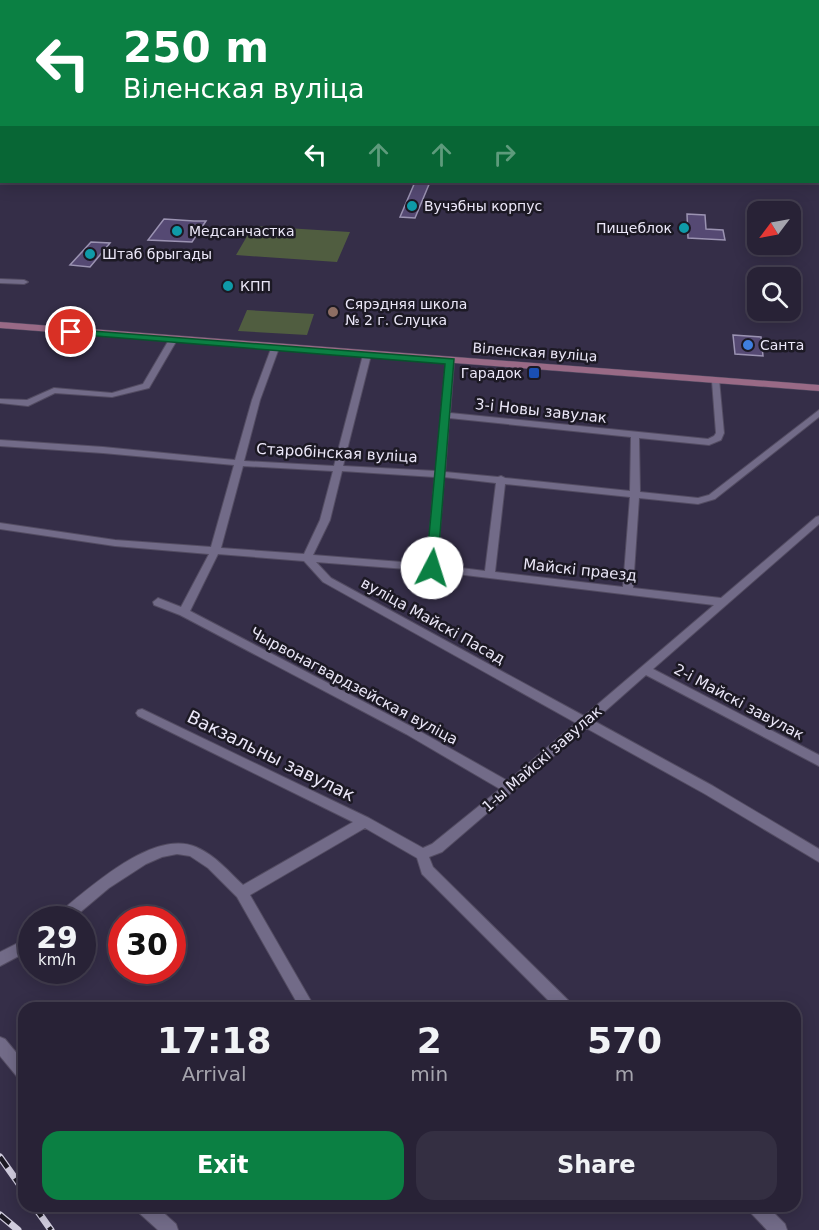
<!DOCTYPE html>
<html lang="en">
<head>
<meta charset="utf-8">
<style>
	body { margin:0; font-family:"DejaVu Sans",sans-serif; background:#342f42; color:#f1f3f6; height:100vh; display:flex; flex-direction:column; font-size:22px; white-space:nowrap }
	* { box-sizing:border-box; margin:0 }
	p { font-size:20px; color:#a5a4ad }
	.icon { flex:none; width:33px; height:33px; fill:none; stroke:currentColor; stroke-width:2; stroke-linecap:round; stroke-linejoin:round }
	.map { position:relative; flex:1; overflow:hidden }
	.drawer { position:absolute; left:18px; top:1002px; width:783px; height:210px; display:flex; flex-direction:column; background:#282236; border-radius:18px; box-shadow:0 3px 15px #0003,0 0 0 2px #443f51 }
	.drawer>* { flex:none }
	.guide { position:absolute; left:0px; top:0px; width:819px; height:183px; box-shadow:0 3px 15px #0003,0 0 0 2px #443f51; background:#0b8043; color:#fff; overflow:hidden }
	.needle { width:39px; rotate:238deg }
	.buttons { position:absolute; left:747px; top:201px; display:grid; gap:12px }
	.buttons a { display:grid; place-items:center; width:54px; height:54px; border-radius:12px; background:#282236; box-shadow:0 3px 15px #0003,0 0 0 2px #443f51; font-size:30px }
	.speed { position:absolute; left:18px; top:906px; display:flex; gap:12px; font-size:30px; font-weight:700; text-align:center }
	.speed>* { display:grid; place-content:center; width:78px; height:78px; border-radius:50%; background:#282236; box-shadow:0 3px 15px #0003,0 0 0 2px #443f51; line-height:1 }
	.speed small { font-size:15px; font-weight:400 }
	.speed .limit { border:9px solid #d22; background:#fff; color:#111 }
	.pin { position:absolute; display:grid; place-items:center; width:51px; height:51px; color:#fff; margin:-26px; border:3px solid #fff; border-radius:50%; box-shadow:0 2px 6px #0007 }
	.me { position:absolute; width:66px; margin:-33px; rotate:5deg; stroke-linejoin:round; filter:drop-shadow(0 0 4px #0008) }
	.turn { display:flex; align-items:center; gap:21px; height:126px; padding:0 24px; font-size:27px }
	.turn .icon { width:78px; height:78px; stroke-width:2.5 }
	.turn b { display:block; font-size:42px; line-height:51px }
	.lanes { display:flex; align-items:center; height:57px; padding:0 24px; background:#0003; justify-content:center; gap:30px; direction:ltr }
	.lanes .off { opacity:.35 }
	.eta { display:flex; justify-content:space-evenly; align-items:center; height:102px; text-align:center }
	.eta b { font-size:36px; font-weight:600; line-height:42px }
	.button { display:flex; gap:12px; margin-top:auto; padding:12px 24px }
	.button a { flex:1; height:69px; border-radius:18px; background:#0b8043; color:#fff; font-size:24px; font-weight:600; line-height:69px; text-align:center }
	.button a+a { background:#342f42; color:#f1f3f6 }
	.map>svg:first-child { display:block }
	.green { fill:#505d40 }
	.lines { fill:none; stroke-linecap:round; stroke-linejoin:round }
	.stream { stroke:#6d7d9c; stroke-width:1.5 }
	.river { fill:#374f74; fill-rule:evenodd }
	.building { fill:#554973; stroke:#9b93b2; stroke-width:1.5 }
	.street-casing { stroke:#534c62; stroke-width:2 }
	.secondary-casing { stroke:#534c62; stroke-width:1 }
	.street { fill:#726b88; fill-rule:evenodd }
	.secondary { fill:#996a86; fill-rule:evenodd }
	.rail-far1-casing { stroke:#d0ccde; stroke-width:2 }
	.rail-casing { stroke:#d0ccde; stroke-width:7 }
	.rail-far1 { stroke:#1c1924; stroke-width:1.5; stroke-dasharray:4; stroke-linecap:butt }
	.rail { stroke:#1c1924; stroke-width:4.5; stroke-dasharray:13; stroke-linecap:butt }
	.route { fill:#0b8043; stroke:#07532c; stroke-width:1.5 }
	.culture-dot { fill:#0f9aa8; stroke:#1c1924; stroke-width:2 }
	.education-dot { fill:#8d6e63; stroke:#1c1924; stroke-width:2 }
	.shop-dot { fill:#3f7fe0; stroke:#1c1924; stroke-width:2 }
	.transit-dot { fill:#1a4fb4; stroke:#1c1924; stroke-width:2 }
	.labels { text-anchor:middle; stroke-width:5; stroke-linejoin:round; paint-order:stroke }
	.far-poi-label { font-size:14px; fill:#ebe7f8; stroke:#1c1924; text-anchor:start }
	.far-street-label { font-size:14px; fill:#ebe7f8; stroke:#1c1924 }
	.street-label { font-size:15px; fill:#ebe7f8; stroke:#1c1924 }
	.near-street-label { font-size:18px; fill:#ebe7f8; stroke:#1c1924 }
</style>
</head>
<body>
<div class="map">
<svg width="819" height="1230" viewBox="0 0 819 1230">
	<rect width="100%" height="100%" fill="#352e48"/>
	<path class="green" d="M242 0H819V29L818 2 239 1Z
		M253 226 350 232 337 262 236 255Z
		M247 310 314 314 307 335 238 331Z"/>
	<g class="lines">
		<path class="stream" d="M192 0 211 2"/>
		<path class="river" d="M93 0H105L104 2Z
			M0 21H2V27H0Z"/>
	</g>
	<path class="building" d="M415 182H430L415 218 400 217Z
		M687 214 705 215 706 229 723 230 725 240 688 238Z
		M164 219 194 221H206L192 242 148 240Z
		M91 242 110 243 90 267 70 265Z
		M733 335 761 337 763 356 735 354Z"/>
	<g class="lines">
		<defs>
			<path id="street" d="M0 279 24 280 28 282 24 284 0 283Z
				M170 338H173L177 340 149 388 112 397 55 393 28 406 0 403V399L27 400 54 388 112 393 143 384Z
				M272 346H275L279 348 260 400 244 461 334 466 363 355 367 353 371 355 343 466 436 471 446 361 450 359 454 361 450 413 708 439 714 436 716 433 712 381 713 379H719L724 433 721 440 709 445 639 438 640 492 698 498 709 495 819 410V417L715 499 698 504 639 498 633 588 721 598 816 517 819 516V524L653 669 819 755V766L646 675 594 721 713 786 819 849V862L705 794 586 728 442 852 429 857 433 867 571 1003 573 1008H556L422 874 417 858 365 828 250 895 315 1008H300L237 897 208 868 190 856 177 854 162 857 146 864 109 888 71 920H53L55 916C87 890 153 828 196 847 215 855 229 872 243 885L353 822 138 716 136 713 138 710 142 709 369 818 423 848 432 844 500 789 406 734 180 615 154 605 153 602 158 598 181 607 209 554 115 546 0 529V523L115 540 211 547 234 465 103 453 0 446V440L103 447 235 460 252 400ZM449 418 631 437 630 491 505 478 501 476 498 477 445 472ZM243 466 333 471 320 520 304 554 221 548ZM342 471 435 477 427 564 313 555 330 520ZM444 477 496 483 485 571 437 565ZM505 484 630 497 623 587 495 572ZM218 554 304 561 323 582 576 723 508 781 414 728 190 611ZM316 562 432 571 714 605 584 716 331 578Z
				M32 936V949L0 966V952Z
				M0 1037 5 1039 24 1062V1082L19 1079 0 1056Z
				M136 1206H156L176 1224 178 1230H158L138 1212Z
				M748 1206H767L785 1224 787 1230H767L750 1212Z"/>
			<path id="secondary" d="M7 0 2 4 0 3 1 0Z
				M0 322 819 385V391L0 328Z"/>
		</defs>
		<use href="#street" class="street-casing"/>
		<use href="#secondary" class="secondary-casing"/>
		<use href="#street" class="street"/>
		<use href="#secondary" class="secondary"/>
		<defs>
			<path id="rail-far1" d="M231 2 233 0"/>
			<path id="rail" d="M0 1157 24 1191
				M34 1206 51 1230
				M0 1215 18 1230"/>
		</defs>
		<use href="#rail-far1" class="rail-far1-casing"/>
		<use href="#rail" class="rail-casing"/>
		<use href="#rail-far1" class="rail-far1"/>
		<use href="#rail" class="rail"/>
	</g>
	<path class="route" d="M67 329 454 359 437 571H428L426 568 445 364 71 334 66 332Z"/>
	<g class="culture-dot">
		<circle cx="412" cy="206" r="6"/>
		<circle cx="684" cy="228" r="6"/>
		<circle cx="177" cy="231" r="6"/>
		<circle cx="90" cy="254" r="6"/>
		<circle cx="228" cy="286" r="6"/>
	</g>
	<circle class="education-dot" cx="333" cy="312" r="6"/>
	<circle class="shop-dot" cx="748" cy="345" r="6"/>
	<rect class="transit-dot" x="528" y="367" width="12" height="12" rx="3"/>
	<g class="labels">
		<g class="far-poi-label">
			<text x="424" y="211">Вучэбны корпус</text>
			<text x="672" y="233" text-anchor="end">Пищеблок</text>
			<text x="189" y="236">Медсанчастка</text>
			<text x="102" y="259">Штаб брыгады</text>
			<text x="240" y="291">КПП</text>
			<text x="345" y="309">Сярэдняя школа<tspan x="345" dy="16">№ 2 г. Слуцка</tspan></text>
			<text x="760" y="350">Санта</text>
			<text x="522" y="378" text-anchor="end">Гарадок</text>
		</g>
		<g class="far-street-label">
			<text transform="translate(535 352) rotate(4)" y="5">Віленская вуліца</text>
		</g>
		<g class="street-label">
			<text transform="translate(541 411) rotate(6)" y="5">3-і Новы завулак</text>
			<text transform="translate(337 453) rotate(3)" y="5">Старобінская вуліца</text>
			<text transform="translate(580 570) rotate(6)" y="5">Майскі праезд</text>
			<text transform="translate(433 621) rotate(29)" y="5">вуліца Майскі Пасад</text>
			<text transform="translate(354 686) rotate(28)" y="5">Чырвонагвардзейская вуліца</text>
			<text transform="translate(739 702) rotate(28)" y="5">2-і Майскі завулак</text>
			<text transform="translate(542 759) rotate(-41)" y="5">1-ы Майскі завулак</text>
		</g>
		<g class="near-street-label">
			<text transform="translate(271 756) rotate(26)" y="6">Вакзальны завулак</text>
		</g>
	</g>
</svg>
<div class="buttons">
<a><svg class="needle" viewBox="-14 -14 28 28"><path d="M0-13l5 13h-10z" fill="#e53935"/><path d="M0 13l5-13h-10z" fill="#a5a4ad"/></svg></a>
<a><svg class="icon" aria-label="search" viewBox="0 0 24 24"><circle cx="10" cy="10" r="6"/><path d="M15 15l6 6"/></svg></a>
</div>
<div class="speed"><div>29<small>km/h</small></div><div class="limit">30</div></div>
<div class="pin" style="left:71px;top:332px;background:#d93025"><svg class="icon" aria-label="arrive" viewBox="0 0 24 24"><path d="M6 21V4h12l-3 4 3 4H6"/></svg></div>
<svg class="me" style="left:432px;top:568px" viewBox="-20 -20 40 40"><circle r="19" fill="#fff"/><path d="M0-13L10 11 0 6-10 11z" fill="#0b8043"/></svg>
<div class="guide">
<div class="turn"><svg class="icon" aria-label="left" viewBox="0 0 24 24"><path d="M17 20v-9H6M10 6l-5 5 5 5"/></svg><div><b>250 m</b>Віленская вуліца</div></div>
<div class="lanes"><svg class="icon" aria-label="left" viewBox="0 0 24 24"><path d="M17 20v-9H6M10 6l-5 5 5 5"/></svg><svg class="icon off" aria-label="ahead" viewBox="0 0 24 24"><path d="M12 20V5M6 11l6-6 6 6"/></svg><svg class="icon off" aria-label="ahead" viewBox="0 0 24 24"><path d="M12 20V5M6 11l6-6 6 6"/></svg><svg class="icon off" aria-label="right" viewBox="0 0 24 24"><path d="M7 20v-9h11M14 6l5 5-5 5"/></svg></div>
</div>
<section class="drawer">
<div class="eta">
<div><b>17:18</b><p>Arrival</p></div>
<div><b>2</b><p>min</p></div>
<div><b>570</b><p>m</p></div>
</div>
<div class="button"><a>Exit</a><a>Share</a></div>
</section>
</div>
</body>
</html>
